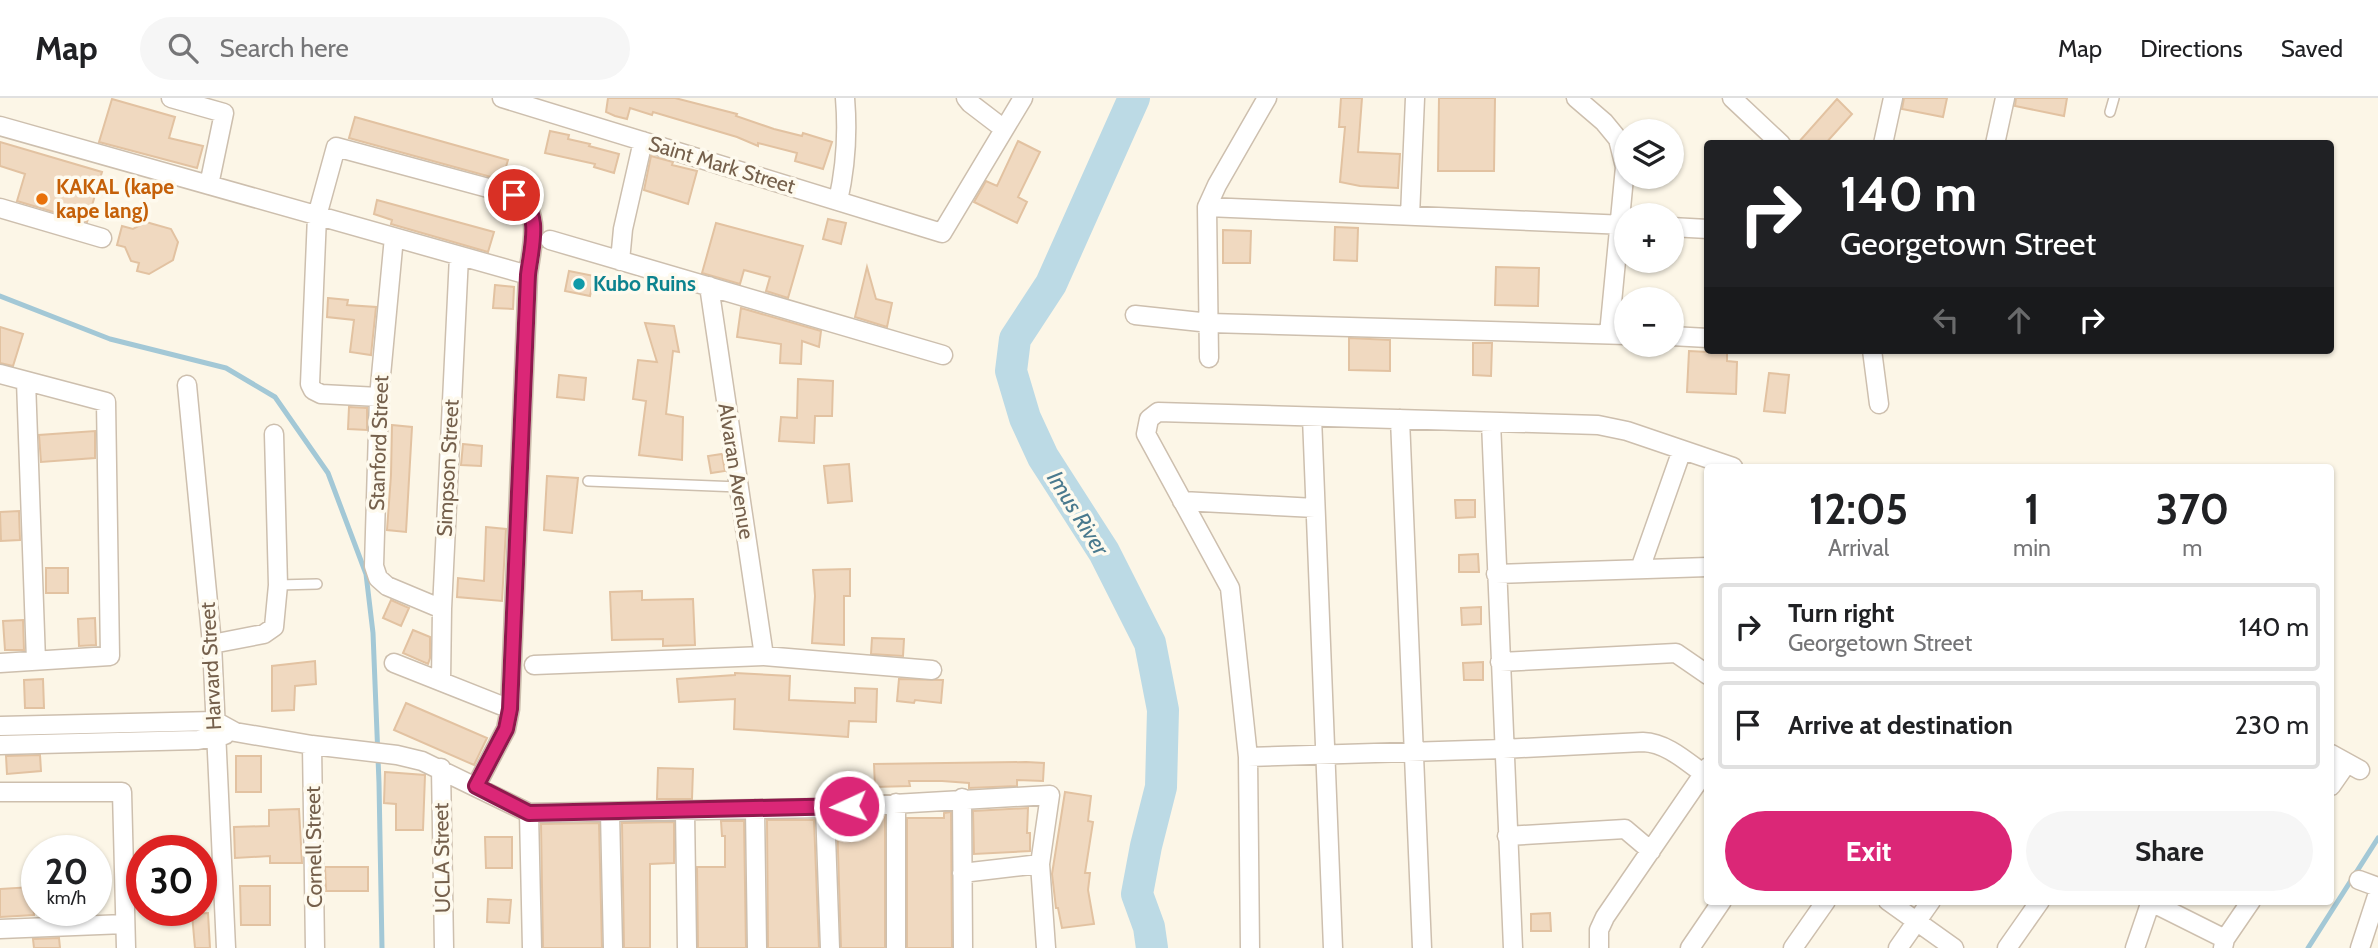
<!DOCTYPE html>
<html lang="en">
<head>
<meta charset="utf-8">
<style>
	body { margin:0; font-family:Cabin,sans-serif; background:#f6f6f6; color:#202124; height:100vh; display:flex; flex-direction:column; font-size:26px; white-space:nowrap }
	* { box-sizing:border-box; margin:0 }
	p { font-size:23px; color:#757577 }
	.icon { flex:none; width:38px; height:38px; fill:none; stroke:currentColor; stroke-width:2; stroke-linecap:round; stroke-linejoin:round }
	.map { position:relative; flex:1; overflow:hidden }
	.panel { position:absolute; left:1704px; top:366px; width:630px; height:441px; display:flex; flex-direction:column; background:#fff; border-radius:7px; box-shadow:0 2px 5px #0004 }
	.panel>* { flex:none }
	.banner { position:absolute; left:1704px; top:42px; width:630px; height:214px; border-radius:7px; box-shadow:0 2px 5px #0004; background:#202124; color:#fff; overflow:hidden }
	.controls { position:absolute; left:1614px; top:21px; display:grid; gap:14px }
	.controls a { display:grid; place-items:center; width:70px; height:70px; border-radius:50%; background:#fff; box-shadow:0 2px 5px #0004; font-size:35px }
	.speed { position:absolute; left:21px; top:737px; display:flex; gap:14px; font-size:35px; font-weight:700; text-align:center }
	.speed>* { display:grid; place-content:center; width:91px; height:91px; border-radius:50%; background:#fff; box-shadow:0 2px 5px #0004; line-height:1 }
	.speed small { font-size:18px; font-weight:400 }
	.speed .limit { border:10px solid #d22; background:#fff; color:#111 }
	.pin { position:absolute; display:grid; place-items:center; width:60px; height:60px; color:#fff; margin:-30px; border:4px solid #fff; border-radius:50%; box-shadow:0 2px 7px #0007 }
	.me { position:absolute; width:77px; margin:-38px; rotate:267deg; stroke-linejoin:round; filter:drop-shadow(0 0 5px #0008) }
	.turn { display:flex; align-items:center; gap:24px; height:147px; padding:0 21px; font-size:32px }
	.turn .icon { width:91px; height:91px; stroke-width:2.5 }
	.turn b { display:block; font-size:49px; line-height:60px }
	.lanes { display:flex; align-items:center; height:66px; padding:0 21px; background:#0003; justify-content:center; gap:35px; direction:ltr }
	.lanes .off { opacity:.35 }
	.eta { display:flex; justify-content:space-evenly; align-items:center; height:119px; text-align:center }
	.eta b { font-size:42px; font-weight:700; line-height:49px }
	.cta { display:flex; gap:14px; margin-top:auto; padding:14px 21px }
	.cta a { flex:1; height:80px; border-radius:42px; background:#db2777; color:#fff; font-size:28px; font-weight:700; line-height:80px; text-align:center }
	.cta a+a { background:#f6f6f6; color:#202124 }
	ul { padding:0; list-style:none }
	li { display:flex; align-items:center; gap:21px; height:88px; margin:0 14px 10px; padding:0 7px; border:4px solid #e0e0e0; border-radius:7px }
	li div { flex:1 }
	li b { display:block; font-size:26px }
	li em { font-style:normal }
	header { display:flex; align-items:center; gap:42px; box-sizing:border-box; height:98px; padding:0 35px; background:#fff; border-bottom:2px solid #e0e0e0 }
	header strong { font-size:33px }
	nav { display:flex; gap:38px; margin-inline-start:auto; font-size:24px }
	.search { width:490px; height:63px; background:#f6f6f6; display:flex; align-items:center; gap:18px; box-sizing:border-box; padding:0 24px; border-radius:38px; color:#757577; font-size:26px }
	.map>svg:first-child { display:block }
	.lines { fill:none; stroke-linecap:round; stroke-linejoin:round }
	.stream { stroke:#a3c8d6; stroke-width:5 }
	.river { stroke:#bcdae5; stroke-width:32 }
	.building { fill:#f0d9c0; stroke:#e2c2a1; stroke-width:2 }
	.service-casing { stroke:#cdbfae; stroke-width:12 }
	.minor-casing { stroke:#cdbfae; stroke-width:21 }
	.service { stroke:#fff; stroke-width:9 }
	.minor { stroke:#fff; stroke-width:18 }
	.route-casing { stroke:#8e194d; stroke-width:18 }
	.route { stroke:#db2777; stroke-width:12 }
	.food-dot { fill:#e8710a; stroke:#fefaee; stroke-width:2.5 }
	.culture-dot { fill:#0f9aa8; stroke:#fefaee; stroke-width:2.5 }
	.labels { text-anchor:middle; stroke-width:7; stroke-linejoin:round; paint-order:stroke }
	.street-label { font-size:21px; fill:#75604c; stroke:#fefaee }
	.food-label { font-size:21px; font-weight:bold; fill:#c56008; stroke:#fefaee; text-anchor:start }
	.culture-label { font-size:21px; font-weight:bold; fill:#0d838f; stroke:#fefaee; text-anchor:start }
	.water-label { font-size:23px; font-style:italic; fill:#4a7a8e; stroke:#fefaee }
</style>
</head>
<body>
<header>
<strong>Map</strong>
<div class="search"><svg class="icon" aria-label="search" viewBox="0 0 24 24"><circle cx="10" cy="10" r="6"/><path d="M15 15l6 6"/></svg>Search here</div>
<nav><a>Map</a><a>Directions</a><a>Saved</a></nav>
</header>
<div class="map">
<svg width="2378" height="850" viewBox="0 0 2378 850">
	<rect width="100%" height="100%" fill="#fcf6e7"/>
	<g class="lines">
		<path class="stream" d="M0 198 110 241 226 270 275 299 328 375 366 476 373 535 379 685 382 850
			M2308 850 2378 740"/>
		<path class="river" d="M1134 0 1051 186 1015 241 1011 273 1025 320 1043 359 1104 454 1150 545 1163 612 1161 689 1146 748 1137 796 1149 829 1152 850"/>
	</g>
	<path class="building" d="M608 0H675L737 16 736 18 774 31 802 38 803 35 832 44 823 71 795 63 797 55 758 45V48L737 39 653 14 652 17 630 10 627 21 615 18 606 14Z
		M1341 0H1362L1358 54 1400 56 1398 90 1360 88 1340 84 1345 29H1339Z
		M1439 0H1495L1494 73H1438Z
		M1904 0H1947L1943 19 1902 11Z
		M2016 0H2067L2064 18 2015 8Z
		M112 1 175 19 169 40 203 48 197 70 99 44Z
		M1837 1 1852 16 1825 46H1797Z
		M355 19 508 62 502 82 349 40Z
		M550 33 569 37 568 41 590 46 589 48 619 56 614 75 594 69 595 66 545 55Z
		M1018 43 1040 54 1018 99 1027 104 1017 125 974 104 986 83 997 88Z
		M0 44 102 74 87 124 17 103 25 76 0 68Z
		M651 58 673 64 672 67 697 73 688 106 644 92Z
		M377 102 494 134 488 154 391 126 392 122 374 116Z
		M828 121 846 125 841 146 823 141Z
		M146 124 171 131 178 144 173 162 149 176 137 173 139 165 131 163 125 149 117 147 122 128 133 131Z
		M716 125 803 148 788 200 766 193 770 179 744 172 740 186 702 175Z
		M1335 129 1358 130 1357 163 1334 162Z
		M1223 132 1251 133 1250 165H1223Z
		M867 169 876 201 892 205 887 229 855 219Z
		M1496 169 1539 170 1538 208 1495 207Z
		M569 173 594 178 590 198 565 193Z
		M495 187 514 189 513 211 493 210Z
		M328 200 348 202 347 207 376 209 371 257 350 254 354 222 327 219Z
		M741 210 821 233 819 249 802 243 801 266 780 265 781 246 737 239Z
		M645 225 674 228 679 254 673 253 666 316 683 319 682 362 639 357 646 303 633 301 638 262 657 264Z
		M0 229 23 236 13 268 0 265Z
		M1349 240 1390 242V273L1349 272Z
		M1473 245H1492L1491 278 1473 277Z
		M1689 253 1727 255V263L1737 264 1736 296 1687 294Z
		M1769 275 1789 277 1785 315 1764 313Z
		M559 277 586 280 584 302 557 299Z
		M798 281 833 283 832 318H815L814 345 779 343 781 319 797 320Z
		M349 309 367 310V332L348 331Z
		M392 327 412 329 406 434 387 432 391 377Z
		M95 333V360L41 364 39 337Z
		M463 346 482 348 481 368 461 367Z
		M722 356 725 373 711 375 708 358Z
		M849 366 852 403 828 405 824 368Z
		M547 378 578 380 572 435 544 432Z
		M1455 402H1475V419L1456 420Z
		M19 413 20 442 1 443 0 414Z
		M486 429 506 431 502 503 457 499 458 480 484 483Z
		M1478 456 1479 474H1459V457Z
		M46 470H68V495H46Z
		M850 471V498H844V547L812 545 815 498 813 472Z
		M642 493V502L693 501 695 547 663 548V541L612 542 610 494Z
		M391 502 409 510 401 528 383 520Z
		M1481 509V526L1462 527 1461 510Z
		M95 520 96 547 79 548 78 521Z
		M23 522 24 552H5L3 523Z
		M413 532 430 539V560L428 566 403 555Z
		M872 540 904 541 903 558 871 556Z
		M315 563 316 586 295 588 294 612 272 613V568Z
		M1483 564V582H1464L1463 565Z
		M735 575 790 578 789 602 855 605V590L877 591 876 624 849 623 848 639 734 631 735 601 679 604 677 581 735 577Z
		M43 581 44 610H25L24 582Z
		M899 581 943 582 941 605 915 602 914 605 897 603Z
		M406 605 487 640 474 667 394 632Z
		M40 657 41 673 7 676 6 658Z
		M236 658H261V694H236Z
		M1026 664 1044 665 1043 683 1017 682V688L969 690V685L942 683H909L910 688 875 689 874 666Z
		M658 670 693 671 692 701H657Z
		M385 674 425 677 423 732H396V706L384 705Z
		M1065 694 1091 698 1088 723 1093 724 1085 775H1090L1088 792 1094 826 1062 830 1058 810H1056L1052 776Z
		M1028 710 1027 735H1030V753L974 756 973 713Z
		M299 711 302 765H270V758L235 760 234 729 269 728V712Z
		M951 714 952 850H907V720H944V715Z
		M885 718V850H841L837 722Z
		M767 722H814L819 850H768Z
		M721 723H744L746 850H698L697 769H725V738H722Z
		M674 724V765L650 766V850H624L622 725Z
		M599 725 602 850H543L541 726Z
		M485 739H512V770H486Z
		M325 769H368V793H326Z
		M240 788H270V827H241Z
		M32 789 34 817 0 819V791Z
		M488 801 511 802 509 825 487 824Z
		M208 815 210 850H195L192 816Z
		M1550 815 1551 833H1531V816Z
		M59 840 60 850H34L33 841Z"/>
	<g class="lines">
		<defs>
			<path id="service" d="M2110 14 2114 0
				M588 383 739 389
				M278 487 317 486"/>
			<path id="minor" d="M171 0 224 15 209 87
				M502 0 942 135 1023 0
				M966 0 970 5 1004 31
				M1576 0 1604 24 1618 41 1625 69 1609 236
				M1732 0 1781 46
				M0 28 528 177
				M1883 46 1893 0
				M1995 46 2005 0
				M838 103C846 68 848 36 845 0
				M1207 109 1626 127
				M0 110 102 140
				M1410 118 1415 0
				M1671 129 1708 131
				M394 139 379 299 374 468 378 480 387 488 442 511
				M550 142 943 257
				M620 163 623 131 643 43
				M709 188 764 558
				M1135 217 1210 225 1626 237
				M1671 238 1708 240
				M1872 252 1879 306
				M1209 260 1207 109 1217 87 1267 0
				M0 276 106 304 110 558 0 565
				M26 283 36 563
				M187 287 212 546 226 850
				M379 299 321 296 313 292 310 286 317 118 336 49 514 97C544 112 531 150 528 177L510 611 506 631 476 688
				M1312 319 1333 850
				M1400 321 1422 850
				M1491 324 1513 850
				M1182 403 1315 410
				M1640 471 1682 352
				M1496 476 1708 469
				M212 546 264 536 274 529 278 487 274 336
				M1500 564 1676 555 1708 577
				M394 565 510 611
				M534 567 764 558 932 572
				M441 583 442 511 459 158
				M0 628 215 623 235 634 312 647 397 657 422 663 529 715 825 710 1050 697 1040 766 1046 850
				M0 647 198 642 225 637
				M312 647 315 850
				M2331 656 2360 672
				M1248 659 1503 651 1643 644C1668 645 1688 665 1708 679
				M441 670 444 850
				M2331 688 2347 665
				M0 694H122L126 850
				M962 700 963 850
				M825 710 830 850
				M755 711 757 850
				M685 713 687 850
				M610 714 613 850
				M529 715 532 850
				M1507 738 1625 731 1651 753
				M962 775 1040 766
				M2359 782 2378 789
				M1888 803 1954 850
				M2149 803 2225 841
				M0 831 125 826
				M896 850V705
				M1250 850 1248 659 1230 490 1146 336 1149 321 1158 314 1598 327 1627 333 1733 369
				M1599 850V832L1605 819 1708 669
				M1690 850 1722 803
				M1793 850 1826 803
				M1898 850 1931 803
				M2007 850 2040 803
				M2135 850 2151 803
				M2223 850 2225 841 2251 803
				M2360 850 2378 795"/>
		</defs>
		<use href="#service" class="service-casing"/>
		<use href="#minor" class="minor-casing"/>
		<use href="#service" class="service"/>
		<use href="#minor" class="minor"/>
	</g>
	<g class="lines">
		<defs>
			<path id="route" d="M514 97C544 112 531 150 528 177L510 611 506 631 476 688 529 715 849 708"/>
		</defs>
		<use href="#route" class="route-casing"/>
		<use href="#route" class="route"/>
	</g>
	<circle class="food-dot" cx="42" cy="101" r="7"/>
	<circle class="culture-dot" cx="579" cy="186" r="7"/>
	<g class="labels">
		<g class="street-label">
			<text transform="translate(722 67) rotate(17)" y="7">Saint Mark Street</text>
			<text transform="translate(379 345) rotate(-88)" y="7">Stanford Street</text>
			<text transform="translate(448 370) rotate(-87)" y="7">Simpson Street</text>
			<text transform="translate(736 373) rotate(81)" y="7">Alvaran Avenue</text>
			<text transform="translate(211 568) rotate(-93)" y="7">Harvard Street</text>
			<text transform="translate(314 749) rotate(-91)" y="7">Cornell Street</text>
			<text transform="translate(442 760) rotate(-91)" y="7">UCLA Street</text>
		</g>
		<g class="food-label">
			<text x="56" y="96">KAKAL (kape<tspan x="56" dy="24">kape lang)</tspan></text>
		</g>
		<g class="culture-label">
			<text x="593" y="193">Kubo Ruins</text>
		</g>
		<g class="water-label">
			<text transform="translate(1078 415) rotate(58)" y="8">Imus River</text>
		</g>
	</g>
</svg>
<div class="controls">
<a><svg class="icon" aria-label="layers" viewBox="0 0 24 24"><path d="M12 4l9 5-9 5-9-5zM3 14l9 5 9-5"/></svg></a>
<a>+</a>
<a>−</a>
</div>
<div class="speed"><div>20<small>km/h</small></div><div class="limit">30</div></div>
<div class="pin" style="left:514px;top:97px;background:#d93025"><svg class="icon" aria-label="arrive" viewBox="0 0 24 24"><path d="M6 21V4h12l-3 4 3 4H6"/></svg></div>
<svg class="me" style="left:849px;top:708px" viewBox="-20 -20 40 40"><circle r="17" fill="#db2777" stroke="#fff" stroke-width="3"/><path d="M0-11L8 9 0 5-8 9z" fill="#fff"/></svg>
<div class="banner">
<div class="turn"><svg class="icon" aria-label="right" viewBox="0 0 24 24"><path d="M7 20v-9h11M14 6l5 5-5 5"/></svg><div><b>140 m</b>Georgetown Street</div></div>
<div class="lanes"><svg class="icon off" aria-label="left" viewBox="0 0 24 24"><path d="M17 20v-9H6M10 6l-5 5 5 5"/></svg><svg class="icon off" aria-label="ahead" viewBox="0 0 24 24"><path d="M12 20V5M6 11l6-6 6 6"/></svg><svg class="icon" aria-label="right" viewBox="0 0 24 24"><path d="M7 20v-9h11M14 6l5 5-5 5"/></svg></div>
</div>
<section class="panel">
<div class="eta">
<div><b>12:05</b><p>Arrival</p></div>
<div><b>1</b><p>min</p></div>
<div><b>370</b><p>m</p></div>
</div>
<ul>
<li><svg class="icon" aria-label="right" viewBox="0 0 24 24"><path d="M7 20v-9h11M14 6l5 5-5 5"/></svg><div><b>Turn right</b><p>Georgetown Street</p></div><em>140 m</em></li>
<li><svg class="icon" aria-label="arrive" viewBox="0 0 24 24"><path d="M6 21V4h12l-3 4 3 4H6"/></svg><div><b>Arrive at destination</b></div><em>230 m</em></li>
</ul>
<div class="cta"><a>Exit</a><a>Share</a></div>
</section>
</div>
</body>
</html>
